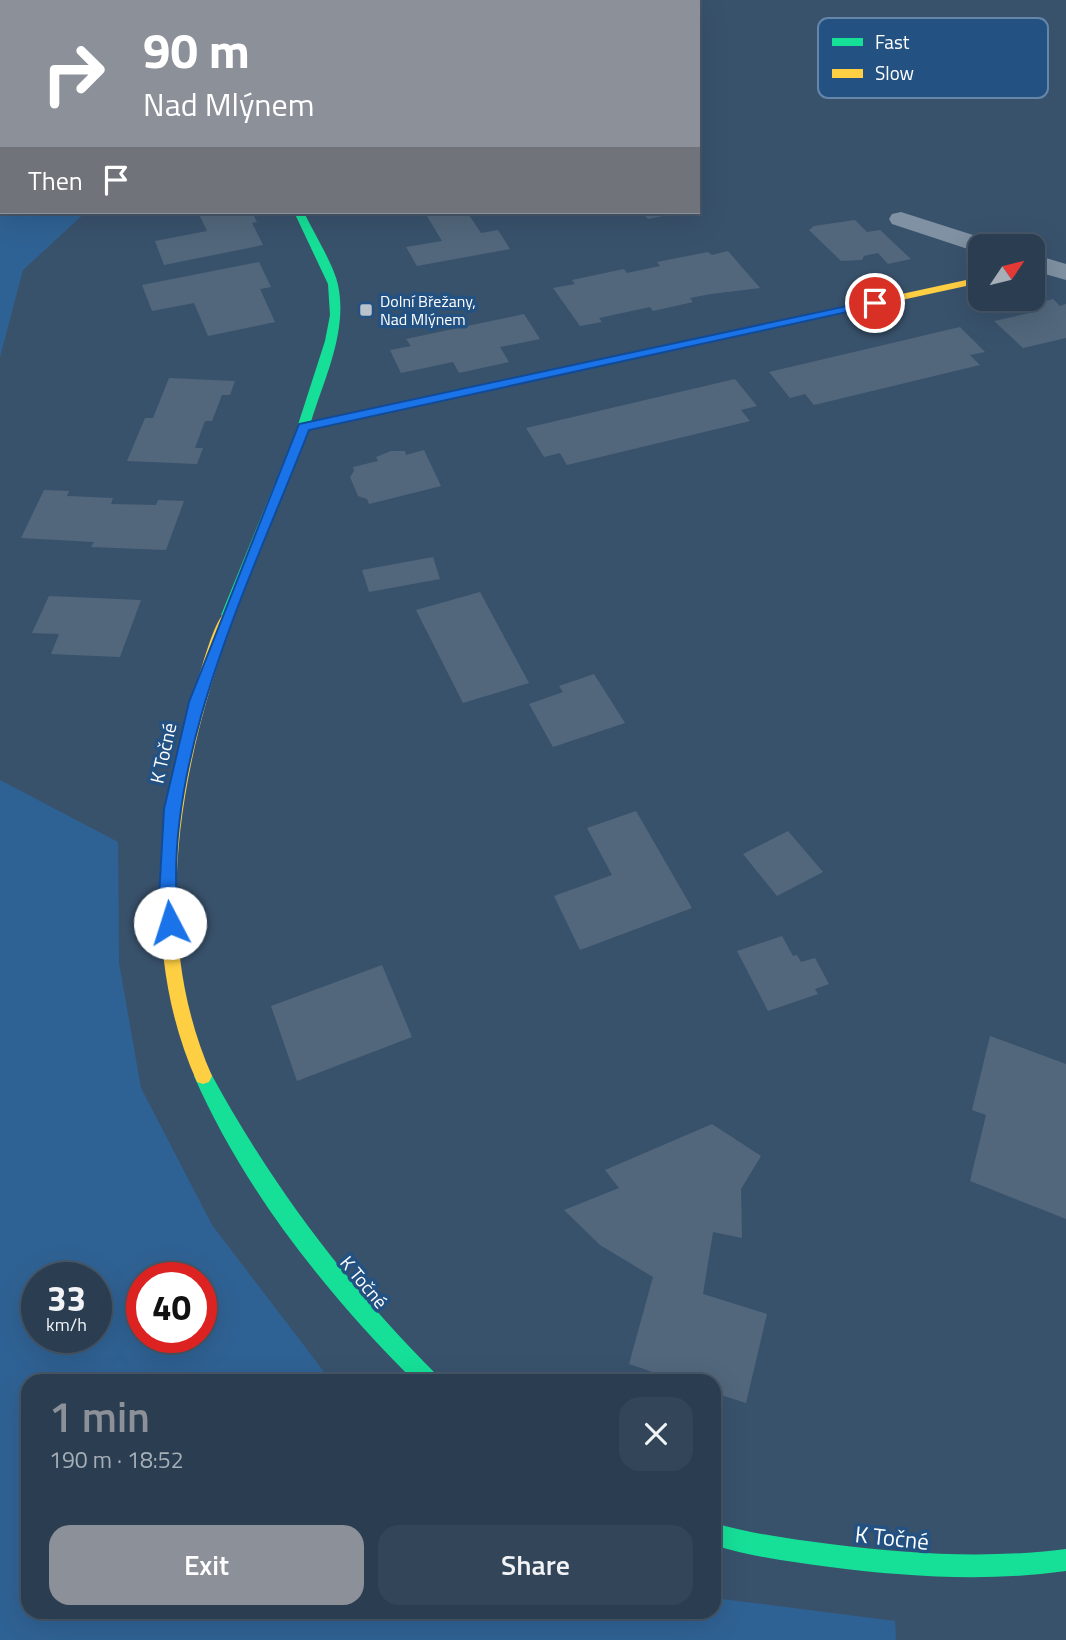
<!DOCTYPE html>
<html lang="en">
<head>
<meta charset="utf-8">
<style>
	body { margin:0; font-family:"Titillium Web",sans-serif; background:#334558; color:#f1f3f6; height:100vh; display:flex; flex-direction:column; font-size:26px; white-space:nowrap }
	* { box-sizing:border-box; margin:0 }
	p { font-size:23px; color:#a6aeb7 }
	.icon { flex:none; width:38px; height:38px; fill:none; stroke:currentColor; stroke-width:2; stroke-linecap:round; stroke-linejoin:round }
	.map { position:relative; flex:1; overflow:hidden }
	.panel { position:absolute; left:21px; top:1374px; width:700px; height:245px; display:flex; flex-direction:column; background:#2b3e51; border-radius:21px; box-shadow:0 7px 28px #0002,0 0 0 2px #475768 }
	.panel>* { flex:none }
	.hud { position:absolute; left:0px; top:0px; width:700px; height:214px; box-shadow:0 7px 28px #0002,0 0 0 2px #475768; background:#8c9099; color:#fff; overflow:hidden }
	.needle { width:46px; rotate:55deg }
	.controls { position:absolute; left:968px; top:234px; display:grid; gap:14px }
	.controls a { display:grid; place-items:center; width:77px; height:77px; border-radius:14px; background:#2b3e51; box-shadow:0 7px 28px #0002,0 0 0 2px #475768; font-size:35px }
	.speed { position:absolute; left:21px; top:1262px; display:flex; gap:14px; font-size:35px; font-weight:700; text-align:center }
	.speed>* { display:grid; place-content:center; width:91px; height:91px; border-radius:50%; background:#2b3e51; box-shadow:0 7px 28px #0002,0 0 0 2px #475768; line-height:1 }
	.speed small { font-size:18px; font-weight:400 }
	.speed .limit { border:10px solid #d22; background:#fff; color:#111 }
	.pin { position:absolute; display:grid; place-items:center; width:60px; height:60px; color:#fff; margin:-30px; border:4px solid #fff; border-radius:50%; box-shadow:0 2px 7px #0007 }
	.me { position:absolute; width:77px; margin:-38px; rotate:355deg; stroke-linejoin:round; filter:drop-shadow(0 0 5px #0008) }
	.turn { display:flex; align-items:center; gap:24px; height:147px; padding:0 28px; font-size:32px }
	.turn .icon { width:91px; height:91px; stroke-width:2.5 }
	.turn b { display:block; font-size:49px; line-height:60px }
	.then { display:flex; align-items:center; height:66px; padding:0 28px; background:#0003; gap:14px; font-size:26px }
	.round { display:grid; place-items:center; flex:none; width:74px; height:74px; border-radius:21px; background:#334558 }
	.overview { display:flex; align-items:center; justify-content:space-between; height:119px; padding:0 28px }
	h1 { font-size:42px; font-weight:600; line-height:52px; color:#8c9099 }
	.action { display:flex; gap:14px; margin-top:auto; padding:14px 28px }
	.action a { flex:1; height:80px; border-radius:21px; background:#8c9099; color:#fff; font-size:28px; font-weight:600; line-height:80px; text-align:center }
	.action a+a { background:#334558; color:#f1f3f6 }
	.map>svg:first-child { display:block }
	.green { fill:#2f6294; fill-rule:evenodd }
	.building { fill:#52677c }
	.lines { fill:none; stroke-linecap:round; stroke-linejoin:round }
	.path { stroke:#7f91a2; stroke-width:2.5; stroke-dasharray:2 2.5; stroke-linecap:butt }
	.street { fill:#7f91a2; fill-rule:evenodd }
	.fast { fill:#16e098; fill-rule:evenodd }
	.slow { fill:#ffcf43; fill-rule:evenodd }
	.route { fill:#1a73e8; stroke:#114b97; stroke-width:2 }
	.poi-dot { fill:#bac2cc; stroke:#235282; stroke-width:2.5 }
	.labels { text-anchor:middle; stroke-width:7; stroke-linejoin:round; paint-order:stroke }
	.far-poi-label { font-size:16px; fill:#fff; stroke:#235282; text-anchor:start }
	.street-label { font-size:19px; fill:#fff; stroke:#235282 }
	.near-street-label { font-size:23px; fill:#fff; stroke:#235282 }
	.key { fill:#235282; stroke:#6586a8; stroke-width:2 }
	.key-label { font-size:19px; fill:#fff }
</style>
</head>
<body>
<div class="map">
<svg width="1066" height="1640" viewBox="0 0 1066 1640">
	<rect width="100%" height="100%" fill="#39526c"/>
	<path class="green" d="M0 68 2 212H86L23 270 0 357Z
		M0 780 118 842 119 963 141 1088 212 1225 331 1381H28V1612H714V1598L895 1621 896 1640H0ZM37 1278H96V1337H37ZM142 1278H201V1337H142Z"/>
	<path class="building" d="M198 212H252L257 222 252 223 263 245 164 265 155 241 207 231Z
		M454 212H467L481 233 498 230 510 249 417 266 406 247 442 241 427 216Z
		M642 212H678V213L648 219Z
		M855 220 867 232 880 230 911 259 888 264 878 253 864 256 862 260 841 261 809 230 814 226Z
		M728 251 760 288 711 294 690 298 693 302 653 311 650 307 599 318 602 322 580 326 553 288 575 284 572 280 624 269 627 273 660 266 657 262 708 252 712 255Z
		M259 262 271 287 260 289 275 322 208 336 194 303 152 311 142 285Z
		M1053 299 1060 306 1066 304V338L1023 348 994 321 1039 311 1032 305Z
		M524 314 540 339 500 347 509 362 459 373 453 362 401 373 390 350 411 346 406 339Z
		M960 327 985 352 970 355 980 365 814 405 805 394 790 398 769 372Z
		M169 378 235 381 230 395H222L212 421H205L195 448H203L197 464 127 461 145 418H153Z
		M735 379 757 406 741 410 750 421 567 465 560 453 544 457 526 428Z
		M424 450 441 486 369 504 367 499 358 496 350 477 354 471 353 467 378 461 376 457 391 451H405L406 455Z
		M44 490 69 491 67 496 113 498 111 504 156 505 158 500 184 501 166 550 91 547 94 542 21 538Z
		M433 557 440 579 369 592 362 570Z
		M480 592 529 683 463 703 416 610Z
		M49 596 141 600 120 657 51 654 59 634 32 633Z
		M594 674 625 723 553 747 529 704 563 692 559 686Z
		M636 811 692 908 580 950 554 896 612 875 587 828Z
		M788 831 823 872 777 896 743 854Z
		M782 936 793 956 797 955 801 962 815 958 829 984 815 989 818 994 768 1011 737 951Z
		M382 965 412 1037 297 1081 271 1006Z
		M990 1036 1066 1064V1219L970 1181 986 1115 972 1110Z
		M712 1124 761 1156 741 1189 742 1238 713 1232 703 1294 767 1314 746 1403 714 1393V1381H679L629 1364 653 1277 600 1245 564 1210 619 1188 605 1170Z"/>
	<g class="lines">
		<path class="path" d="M30 2 42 0"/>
		<path class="street" d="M901 212 995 242 998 247H980V253L892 224 889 219 892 214Z
			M1046 258 1066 264V280L1045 274 1032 277V261Z"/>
		<path class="fast" d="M171 0H179L180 2H172Z
			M294 212H304C313 232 334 265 338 285 348 331 324 379 311 422L754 326 760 329 754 332 308 430 235 615 228 620 221 615 295 434 325 341 330 315 328 284Z
			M203 1068 209 1070C270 1183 345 1283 436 1374L439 1381H414C326 1293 244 1190 194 1076L197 1070Z
			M714 1523C752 1534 791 1539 830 1544 909 1554 987 1559 1066 1549V1571C987 1582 909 1577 830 1567 791 1562 752 1557 714 1545Z"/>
		<path class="slow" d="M980 277V283L754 332 748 329 754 326Z
			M228 610 235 615C181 760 147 929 212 1076L209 1082 203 1084 197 1082C138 951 158 798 202 666 206 654 217 614 228 610Z"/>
	</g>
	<path class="route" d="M875 300 880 303 879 305 309 430C252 577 158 763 179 923L170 931 164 929 159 897 164 809 189 702 299 424Z"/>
	<rect class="poi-dot" x="359" y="303" width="14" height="14" rx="3.5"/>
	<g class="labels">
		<g class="far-poi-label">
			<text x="380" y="307">Dolní Břežany,<tspan x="380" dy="18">Nad Mlýnem</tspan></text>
		</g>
		<g class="street-label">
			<text transform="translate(163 753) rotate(-77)" y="7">K Točné</text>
			<text transform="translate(364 1282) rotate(50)" y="7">K Točné</text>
		</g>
		<g class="near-street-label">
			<text transform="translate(892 1538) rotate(6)" y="8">K Točné</text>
		</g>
	</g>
	<rect x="818" y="18" width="230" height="80" rx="10" class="key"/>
	<rect x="832" y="38" width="31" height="8" fill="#16e098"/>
	<rect x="832" y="69" width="31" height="9" fill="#ffcf43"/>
	<g class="key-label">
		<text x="875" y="49">Fast</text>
		<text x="875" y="80">Slow</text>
	</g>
</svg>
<div class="controls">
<a><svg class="needle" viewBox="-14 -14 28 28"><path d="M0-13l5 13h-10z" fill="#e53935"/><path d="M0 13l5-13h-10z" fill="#a6aeb7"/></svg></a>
</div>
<div class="speed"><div>33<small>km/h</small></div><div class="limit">40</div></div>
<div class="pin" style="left:875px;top:303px;background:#d93025"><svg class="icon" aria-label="arrive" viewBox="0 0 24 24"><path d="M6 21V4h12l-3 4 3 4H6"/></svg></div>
<svg class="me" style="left:170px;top:923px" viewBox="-20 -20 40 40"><circle r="19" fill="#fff"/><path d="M0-13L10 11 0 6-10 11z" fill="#1a73e8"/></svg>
<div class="hud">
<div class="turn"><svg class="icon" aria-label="right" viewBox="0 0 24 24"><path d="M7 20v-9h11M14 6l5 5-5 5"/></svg><div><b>90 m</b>Nad Mlýnem</div></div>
<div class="then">Then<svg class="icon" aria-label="arrive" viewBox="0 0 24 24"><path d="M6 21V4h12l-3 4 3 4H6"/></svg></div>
</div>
<section class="panel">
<div class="overview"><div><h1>1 min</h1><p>190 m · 18:52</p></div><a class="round"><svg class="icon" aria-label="close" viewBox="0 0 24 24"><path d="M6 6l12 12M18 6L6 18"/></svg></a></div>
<div class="action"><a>Exit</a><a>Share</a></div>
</section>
</div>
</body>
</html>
